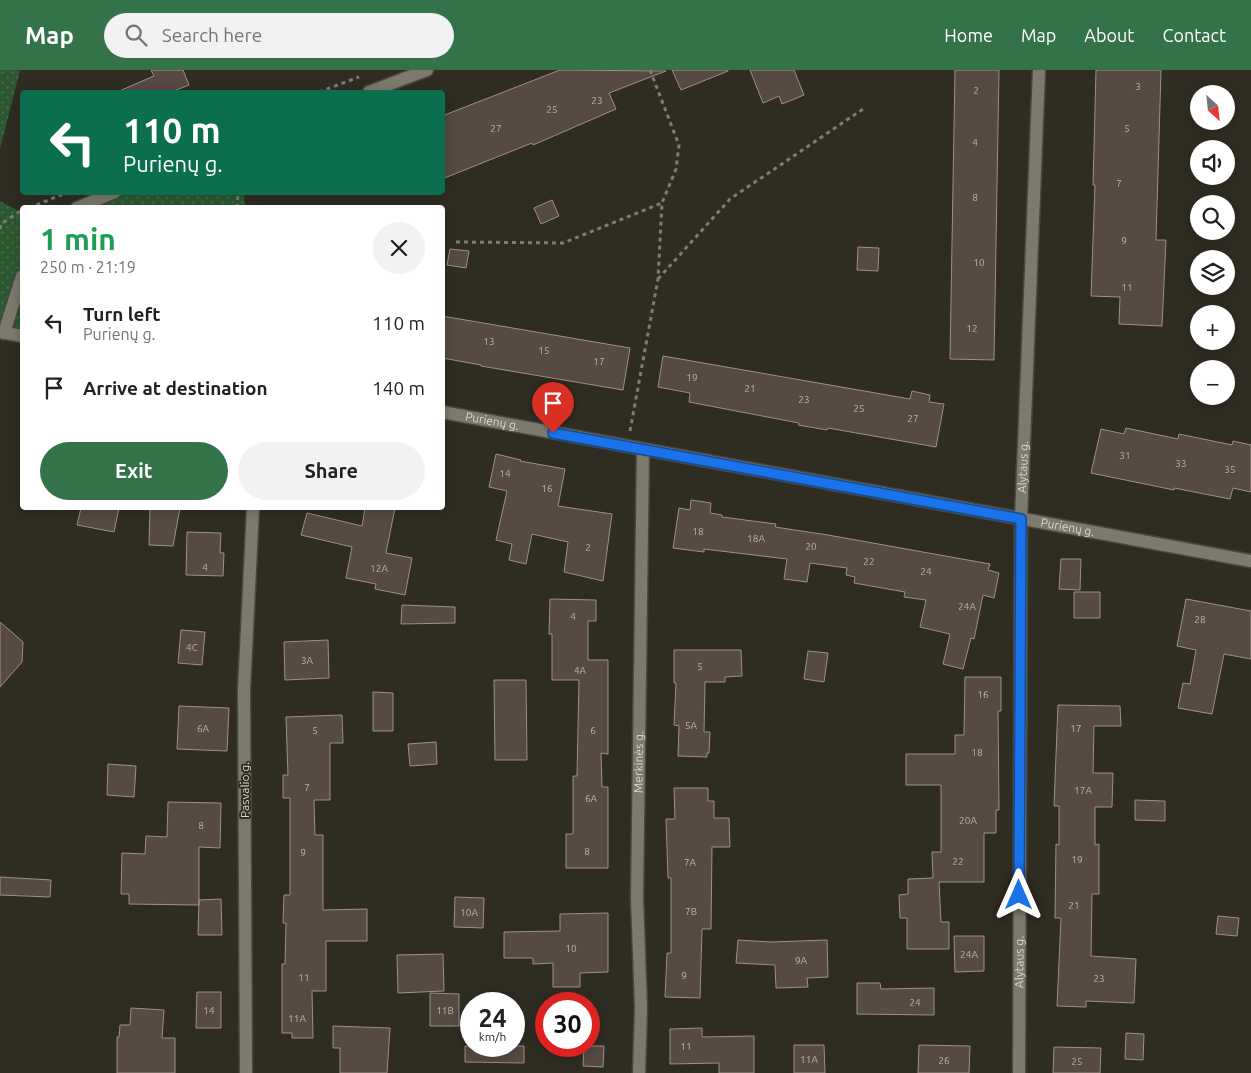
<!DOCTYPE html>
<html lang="en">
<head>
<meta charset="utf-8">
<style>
	body { margin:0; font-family:Ubuntu,sans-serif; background:#f2f2f2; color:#202124; height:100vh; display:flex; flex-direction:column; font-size:19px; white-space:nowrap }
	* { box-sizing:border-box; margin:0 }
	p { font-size:16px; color:#757577 }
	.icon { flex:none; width:28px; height:28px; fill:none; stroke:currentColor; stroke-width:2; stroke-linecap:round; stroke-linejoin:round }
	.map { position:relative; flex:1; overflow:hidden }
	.drawer { position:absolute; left:20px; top:135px; width:425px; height:305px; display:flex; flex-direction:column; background:#fff; border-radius:5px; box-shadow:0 2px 12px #0003 }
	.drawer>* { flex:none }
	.hud { position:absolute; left:20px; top:20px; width:425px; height:105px; border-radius:5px; box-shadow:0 2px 12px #0003; background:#0b6e4f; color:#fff; overflow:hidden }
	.needle { width:32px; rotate:153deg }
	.controls { position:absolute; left:1190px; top:15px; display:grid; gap:10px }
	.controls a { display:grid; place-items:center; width:45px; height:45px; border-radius:50%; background:#fff; box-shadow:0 2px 12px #0003; font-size:25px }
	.speed { position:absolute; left:460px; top:922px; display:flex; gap:10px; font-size:25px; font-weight:700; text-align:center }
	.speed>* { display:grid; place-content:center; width:65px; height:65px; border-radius:50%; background:#fff; box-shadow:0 2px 12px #0003; line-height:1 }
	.speed small { font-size:12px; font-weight:400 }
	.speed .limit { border:8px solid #d22; background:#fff; color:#111 }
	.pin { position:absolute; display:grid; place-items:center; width:42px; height:42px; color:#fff; margin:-51px -21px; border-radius:50% 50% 50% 0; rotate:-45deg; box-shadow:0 0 5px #0007 }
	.pin .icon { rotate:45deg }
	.me { position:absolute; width:55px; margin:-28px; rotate:0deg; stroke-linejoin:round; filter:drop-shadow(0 0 4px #0008) }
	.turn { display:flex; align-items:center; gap:18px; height:105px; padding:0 20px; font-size:22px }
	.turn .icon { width:65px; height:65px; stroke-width:2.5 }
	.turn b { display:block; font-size:35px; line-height:42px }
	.round { display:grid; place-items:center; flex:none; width:52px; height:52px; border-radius:26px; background:#f2f2f2 }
	.headline { display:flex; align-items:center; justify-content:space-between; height:85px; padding:0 20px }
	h1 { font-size:30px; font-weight:700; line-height:38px; color:#1e9e55 }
	.button { display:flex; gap:10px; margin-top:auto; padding:10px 20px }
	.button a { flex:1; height:58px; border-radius:30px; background:#347249; color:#fff; font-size:20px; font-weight:700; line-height:58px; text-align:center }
	.button a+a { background:#f2f2f2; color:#202124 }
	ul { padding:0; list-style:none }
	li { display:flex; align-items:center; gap:15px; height:65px; padding:0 20px }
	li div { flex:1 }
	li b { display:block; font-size:19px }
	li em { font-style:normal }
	header { display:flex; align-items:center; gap:30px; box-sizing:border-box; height:70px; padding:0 25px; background:#347249; color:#fff }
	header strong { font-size:24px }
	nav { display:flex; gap:28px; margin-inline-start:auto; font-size:18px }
	.search { width:350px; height:45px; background:#f2f2f2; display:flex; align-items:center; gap:12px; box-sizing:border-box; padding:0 18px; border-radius:28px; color:#757577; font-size:19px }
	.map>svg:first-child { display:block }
	.grass { fill:url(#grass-dots) }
	.building { fill:#564a43; stroke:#9e9089 }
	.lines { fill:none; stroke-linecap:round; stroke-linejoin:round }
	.street-casing { stroke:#49483e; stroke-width:15 }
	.path { stroke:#7e7c73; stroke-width:3; stroke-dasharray:4 4; stroke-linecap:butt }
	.street { stroke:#7c7a6d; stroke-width:12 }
	.route-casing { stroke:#114b97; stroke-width:12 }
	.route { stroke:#1a73e8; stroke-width:9 }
	.labels { text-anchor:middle; stroke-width:4; stroke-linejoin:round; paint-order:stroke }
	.number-label { font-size:10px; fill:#b8b4ae }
	.street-label { font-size:12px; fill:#d9d8d1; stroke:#2f2d22 }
</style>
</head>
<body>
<header>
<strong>Map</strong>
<div class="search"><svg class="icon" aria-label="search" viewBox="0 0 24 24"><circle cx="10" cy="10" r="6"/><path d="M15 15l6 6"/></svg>Search here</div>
<nav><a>Home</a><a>Map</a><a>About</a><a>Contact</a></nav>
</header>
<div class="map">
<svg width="1251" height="1003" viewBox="0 0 1251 1003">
	<defs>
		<pattern id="grass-dots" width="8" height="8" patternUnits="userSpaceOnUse" patternTransform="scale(1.25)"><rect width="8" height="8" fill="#2c5831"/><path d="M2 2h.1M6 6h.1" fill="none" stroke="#4a6f4e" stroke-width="1.8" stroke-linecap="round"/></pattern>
	</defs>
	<rect width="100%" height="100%" fill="#2f2d22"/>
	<path class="grass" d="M0 0H20L0 79Z
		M115 122 244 123 245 137 77 138Z
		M0 131 22 143V266L0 262Z"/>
	<path class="building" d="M151 0H183L189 15 171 22H117L154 6Z
		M560 0 666 1 609 23 616 39 533 75 532 73 442 109V46Z
		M672 0H728V1L681 20Z
		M750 0H794L804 25 782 34 779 26 763 33Z
		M955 0H999L994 290 950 289Z
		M1096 0H1161L1156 170H1166L1162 256 1119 254 1120 227 1091 226 1095 115H1093Z
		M552 130 559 146 541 154 534 138Z
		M858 177 879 178 878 201 857 200Z
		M450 179 469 181 466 198 447 195Z
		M442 246 630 278 623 320 481 296V295L442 288Z
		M663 286 910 329 912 321 930 325 929 332 944 334 936 377 828 358 827 360 798 355 799 353 689 332 690 323 658 317Z
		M1126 358 1178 369 1179 364 1232 375 1233 371 1251 375V422L1233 418 1230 429 1174 418V420L1091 403 1101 359 1124 364Z
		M496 384 521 390 520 391 565 399 558 436 612 444 603 511 564 502 568 472 532 464 526 494 509 490 512 474 496 470 507 421 489 417Z
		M691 430 711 433 710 443 722 445V447L776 454 775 457 828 465 990 494 988 500 999 503 994 528 983 525 974 569 971 568 963 599 943 594 950 564 920 557 926 530 904 527 905 522 854 513 855 507 846 505 847 498 810 493 807 512 784 509 787 489 704 479V482L673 478 679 438 690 440Z
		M81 438H119L114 462 77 455Z
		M150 438H180L173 476 149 475Z
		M365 438H395L386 483 412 488 405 525 375 519 376 514 346 508 352 477 301 465 307 443 362 456Z
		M187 462 221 463 220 483H224L223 506 186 505Z
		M1061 489H1081L1080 520 1059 519Z
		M1074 522H1100V548H1074Z
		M550 529 596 530V551H588V590H608V684L601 683 602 717H608V798H566V764H573V706H577L579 610H552V564H549Z
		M1186 529 1251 541V589L1224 584 1212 644 1178 638 1183 613 1190 614 1196 580 1177 576Z
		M402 535 455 537V553L401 554Z
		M0 552 23 572 22 592 0 617Z
		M181 560 205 562 202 595 178 593Z
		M328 570 329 608 285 610 284 572Z
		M674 580H741L742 606 725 607V612H705L704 662H710L709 683H707V687L678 686 679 656 674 655 676 613H674Z
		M808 581 828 583 824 612 804 609Z
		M965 607H1001V641H998L999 740H996V763H984V812H939L941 852H949V879H907V848H900L899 825 908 824V809L933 808 932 782H941V715H906V684H955V665H964Z
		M494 610H526L527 690H495Z
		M373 622 393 623V661H373Z
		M1058 635 1120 636 1121 656H1094L1093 703H1113L1112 737H1095V775L1099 774V824H1092L1091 886 1136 889 1134 933 1086 931V937L1057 936 1061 848H1055L1056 774 1059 775V736H1054Z
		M179 636 229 638 227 681 177 679Z
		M342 645 343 673H330V730H314L315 765H323V840L367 839V871H326V921H312L313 968H292V963H282V894H285L286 853H283L284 825H290V728H283V705H288L286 647Z
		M436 672 437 694 410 696 408 674Z
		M108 694 136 696 134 727 107 725Z
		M674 718H708V731H714V748H729L730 777H712L711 859H702L700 928 665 927 667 883H671V808H668L666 749H675Z
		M1135 730 1165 731V751L1135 750Z
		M168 732 221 733 220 778 199 777V835L129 834V824H121L122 783 145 784 146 766 167 767Z
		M0 807 51 810 50 827 0 825Z
		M455 827 484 828 483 858 454 857Z
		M221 829 222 865H198L199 830Z
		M608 843V902L580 903V917H553V893L533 894V888H504V862L560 861V844Z
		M1218 846 1239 848 1237 866 1216 864Z
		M954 866H984V901L955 902Z
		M738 870 771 872 827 870 828 907 807 908 808 917 776 918 775 895 736 893Z
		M443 884 444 921 398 923 397 885Z
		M857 913H880L881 919 934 918V945L857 944Z
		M197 922H221V958H196Z
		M430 923 459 924V956H430Z
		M131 938 164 940 162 968H175V1003H117V967H119L120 955H130Z
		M333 956 390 958 387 1003H340V978H333Z
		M702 958V967L754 966V1003H719V993L670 994V959Z
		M1126 963 1144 964 1143 990 1125 989Z
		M794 975H824L825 1003H794Z
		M919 975 970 976 969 1003H918Z
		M465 976H524V993L465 992Z
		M584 976H604L603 997 583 996Z
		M1054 977 1101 978 1100 1003H1053Z"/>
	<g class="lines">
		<defs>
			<g id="street">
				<path d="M369 22 427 0"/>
				<path d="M77 138 115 122"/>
				<path d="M0 262 22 266"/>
				<path d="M4 263 22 206"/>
				<path id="s1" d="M442 342 1251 491"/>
				<path d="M246 1003 244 620 253 438"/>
				<path id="s2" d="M639 1003 641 938 637 828 643 380"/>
				<path id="s3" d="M1019 1003 1021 449 1039 0"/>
			</g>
		</defs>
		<use href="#street" class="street-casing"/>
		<path class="path" d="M319 22 359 7
			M29 138 66 123
			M237 138 238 122
			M0 159 1 154 22 140
			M456 172 563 173 662 133
			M658 209 730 129 866 37
			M630 361 658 209 662 133 676 99 679 75 650 0"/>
		<use href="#street" class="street"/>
	</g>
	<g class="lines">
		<defs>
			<path id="route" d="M553 363 1021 449 1019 825"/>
		</defs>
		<use href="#route" class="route-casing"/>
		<use href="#route" class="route"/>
	</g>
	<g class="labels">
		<g class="number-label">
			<text x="1138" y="20">3</text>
			<text x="976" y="24">2</text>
			<text x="597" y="34">23</text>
			<text x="552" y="43">25</text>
			<text x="496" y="62">27</text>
			<text x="1127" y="62">5</text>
			<text x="975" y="76">4</text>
			<text x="1119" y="117">7</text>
			<text x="975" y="131">8</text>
			<text x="1124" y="174">9</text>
			<text x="979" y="196">10</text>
			<text x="1127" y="221">11</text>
			<text x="972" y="262">12</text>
			<text x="489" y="275">13</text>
			<text x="544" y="284">15</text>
			<text x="599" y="295">17</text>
			<text x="692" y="311">19</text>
			<text x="750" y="322">21</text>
			<text x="804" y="333">23</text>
			<text x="859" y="342">25</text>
			<text x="913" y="352">27</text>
			<text x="1125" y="389">31</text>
			<text x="1181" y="397">33</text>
			<text x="1230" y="403">35</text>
			<text x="505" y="407">14</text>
			<text x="547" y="422">16</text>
			<text x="698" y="465">18</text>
			<text x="756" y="472">18A</text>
			<text x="811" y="480">20</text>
			<text x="588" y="481">2</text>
			<text x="869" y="495">22</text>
			<text x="205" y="501">4</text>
			<text x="379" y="502">12A</text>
			<text x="926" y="505">24</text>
			<text x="967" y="540">24A</text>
			<text x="573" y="550">4</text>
			<text x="1200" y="553">28</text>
			<text x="192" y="581">4C</text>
			<text x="307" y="594">3A</text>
			<text x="700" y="600">5</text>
			<text x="580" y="604">4A</text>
			<text x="983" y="628">16</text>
			<text x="691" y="659">5A</text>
			<text x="203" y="662">6A</text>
			<text x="1076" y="662">17</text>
			<text x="315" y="664">5</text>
			<text x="593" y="664">6</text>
			<text x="977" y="686">18</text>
			<text x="307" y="721">7</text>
			<text x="1083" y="724">17A</text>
			<text x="591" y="732">6A</text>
			<text x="968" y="754">20A</text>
			<text x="201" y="759">8</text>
			<text x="587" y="785">8</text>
			<text x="303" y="786">9</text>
			<text x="1077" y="793">19</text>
			<text x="958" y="795">22</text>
			<text x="690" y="796">7A</text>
			<text x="1074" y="839">21</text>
			<text x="691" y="845">7B</text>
			<text x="469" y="846">10A</text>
			<text x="571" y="882">10</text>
			<text x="969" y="888">24A</text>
			<text x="801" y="894">9A</text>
			<text x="684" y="909">9</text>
			<text x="304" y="911">11</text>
			<text x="1099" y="912">23</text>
			<text x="915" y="936">24</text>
			<text x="209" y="944">14</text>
			<text x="445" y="944">11B</text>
			<text x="297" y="952">11A</text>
			<text x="686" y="980">11</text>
			<text x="809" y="993">11A</text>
			<text x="944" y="994">26</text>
			<text x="1077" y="995">25</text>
		</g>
		<g class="street-label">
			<text dy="4" stroke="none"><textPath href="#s1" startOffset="51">Purienų g.</textPath></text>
			<text dy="4" stroke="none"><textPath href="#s3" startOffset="606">Alytaus g.</textPath></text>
			<text dy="4" stroke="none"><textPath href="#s1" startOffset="636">Purienų g.</textPath></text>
			<text dy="4" stroke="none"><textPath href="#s2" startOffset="311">Merkinės g.</textPath></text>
			<text transform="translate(245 720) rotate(-90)" y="4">Pasvalio g.</text>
			<text dy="4" stroke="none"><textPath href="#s3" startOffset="111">Alytaus g.</textPath></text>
		</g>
	</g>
</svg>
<div class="controls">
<a><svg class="needle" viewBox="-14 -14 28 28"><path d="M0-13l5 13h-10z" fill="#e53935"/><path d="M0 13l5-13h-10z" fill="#757577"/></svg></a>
<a><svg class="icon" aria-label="sound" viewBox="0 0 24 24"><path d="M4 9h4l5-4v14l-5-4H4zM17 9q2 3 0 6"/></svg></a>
<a><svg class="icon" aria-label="search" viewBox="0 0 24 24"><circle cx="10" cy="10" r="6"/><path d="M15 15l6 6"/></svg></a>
<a><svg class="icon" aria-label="layers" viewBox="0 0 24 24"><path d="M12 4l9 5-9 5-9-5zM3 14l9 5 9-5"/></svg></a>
<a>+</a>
<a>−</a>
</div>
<div class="speed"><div>24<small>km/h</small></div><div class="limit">30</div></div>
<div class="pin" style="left:553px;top:363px;background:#d93025"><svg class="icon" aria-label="arrive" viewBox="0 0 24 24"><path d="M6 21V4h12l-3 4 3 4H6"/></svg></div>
<svg class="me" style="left:1019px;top:825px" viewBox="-20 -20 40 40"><path d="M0-17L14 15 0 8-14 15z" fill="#1a73e8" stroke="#fff" stroke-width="4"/></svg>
<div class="hud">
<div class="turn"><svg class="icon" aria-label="left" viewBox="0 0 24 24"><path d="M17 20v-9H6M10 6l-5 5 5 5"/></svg><div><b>110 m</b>Purienų g.</div></div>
</div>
<section class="drawer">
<div class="headline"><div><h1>1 min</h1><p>250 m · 21:19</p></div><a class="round"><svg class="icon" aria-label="close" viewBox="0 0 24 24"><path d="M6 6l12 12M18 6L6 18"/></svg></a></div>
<ul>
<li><svg class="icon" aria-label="left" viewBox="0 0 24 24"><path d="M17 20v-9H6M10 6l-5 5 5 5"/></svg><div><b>Turn left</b><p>Purienų g.</p></div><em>110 m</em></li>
<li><svg class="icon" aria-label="arrive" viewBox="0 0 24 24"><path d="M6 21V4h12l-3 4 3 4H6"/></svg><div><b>Arrive at destination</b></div><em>140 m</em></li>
</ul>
<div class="button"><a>Exit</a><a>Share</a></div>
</section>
</div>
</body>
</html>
